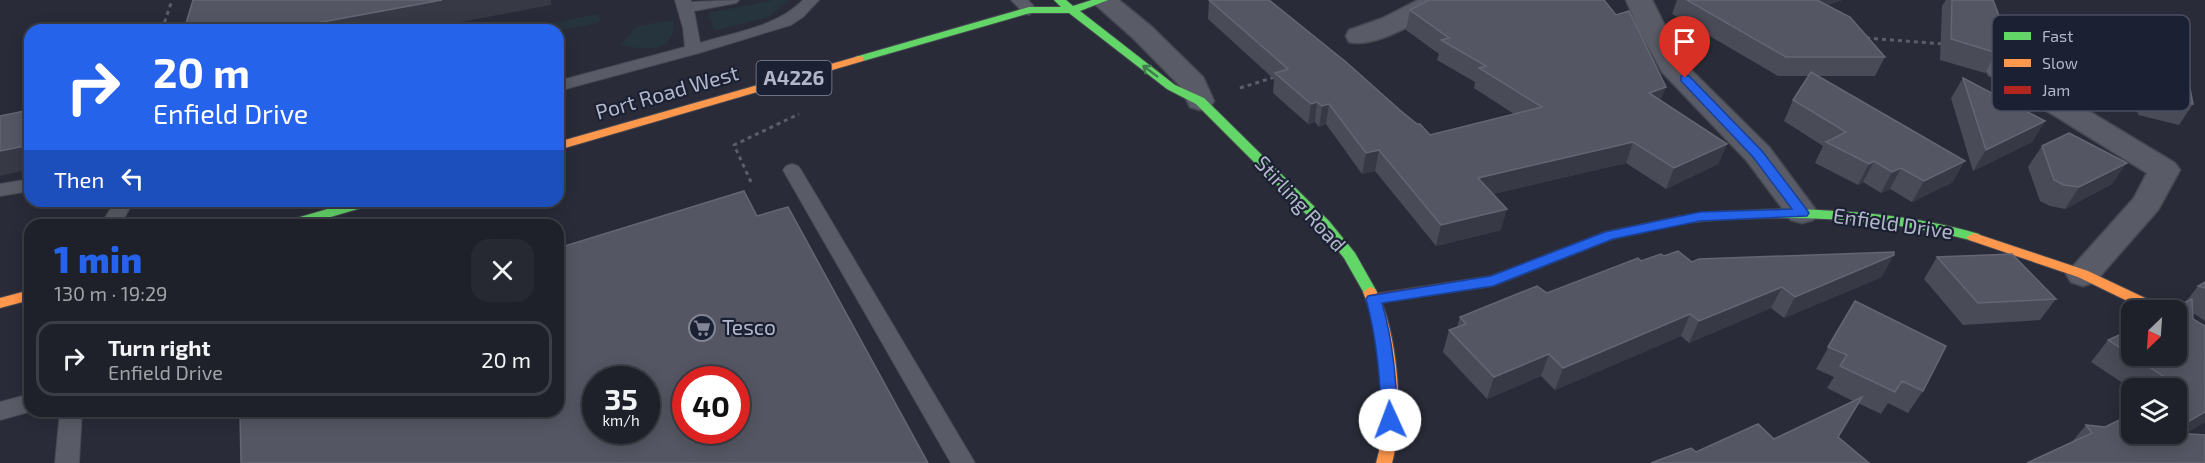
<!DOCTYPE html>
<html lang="en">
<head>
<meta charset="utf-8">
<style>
	body { margin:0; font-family:"Exo 2",sans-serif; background:#272932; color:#f1f3f6; height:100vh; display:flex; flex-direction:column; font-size:22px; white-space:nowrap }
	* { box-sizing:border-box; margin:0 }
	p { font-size:20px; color:#a1a3a8 }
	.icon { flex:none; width:33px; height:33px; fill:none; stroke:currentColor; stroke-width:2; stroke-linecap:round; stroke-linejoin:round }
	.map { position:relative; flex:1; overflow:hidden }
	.drawer { position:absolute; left:24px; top:219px; width:540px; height:198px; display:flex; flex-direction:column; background:#1f212a; border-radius:18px; box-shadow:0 3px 15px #0003,0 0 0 2px #3c3e47 }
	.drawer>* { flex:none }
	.banner { position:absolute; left:24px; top:24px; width:540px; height:183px; border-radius:18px; box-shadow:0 3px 15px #0003,0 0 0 2px #3c3e47; background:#2563eb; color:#fff; overflow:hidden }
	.needle { width:39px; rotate:205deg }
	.tools { position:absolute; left:2121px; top:300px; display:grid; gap:12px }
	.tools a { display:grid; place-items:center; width:66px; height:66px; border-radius:12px; background:#1f212a; box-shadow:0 3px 15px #0003,0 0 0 2px #3c3e47; font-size:30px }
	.speed { position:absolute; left:582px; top:366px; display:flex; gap:12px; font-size:30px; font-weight:700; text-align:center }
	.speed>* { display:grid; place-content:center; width:78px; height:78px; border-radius:50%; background:#1f212a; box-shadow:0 3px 15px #0003,0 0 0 2px #3c3e47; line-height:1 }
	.speed small { font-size:15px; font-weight:400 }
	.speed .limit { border:9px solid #d22; background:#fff; color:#111 }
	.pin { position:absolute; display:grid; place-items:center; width:51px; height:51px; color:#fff; margin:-62px -26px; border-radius:50% 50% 50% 0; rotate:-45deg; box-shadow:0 0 6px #0007 }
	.pin .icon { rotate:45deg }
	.me { position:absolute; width:66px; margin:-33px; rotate:358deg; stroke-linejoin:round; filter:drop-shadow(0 0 4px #0008) }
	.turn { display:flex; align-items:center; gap:21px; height:126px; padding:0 30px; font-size:27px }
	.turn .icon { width:78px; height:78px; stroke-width:2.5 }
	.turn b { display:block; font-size:42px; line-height:51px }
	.then { display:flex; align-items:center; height:57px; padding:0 30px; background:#0003; gap:12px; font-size:22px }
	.round { display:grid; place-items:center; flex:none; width:63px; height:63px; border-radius:18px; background:#272932 }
	.summary { display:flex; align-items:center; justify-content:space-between; height:102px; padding:0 30px }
	h1 { font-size:36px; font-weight:800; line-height:45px; color:#2563eb }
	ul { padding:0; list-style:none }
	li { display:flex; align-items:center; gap:18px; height:75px; margin:0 12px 9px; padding:0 18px; border:3px solid #3c3e47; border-radius:18px }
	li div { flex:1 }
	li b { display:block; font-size:22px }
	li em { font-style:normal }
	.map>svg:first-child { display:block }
	.green { fill:#26343e }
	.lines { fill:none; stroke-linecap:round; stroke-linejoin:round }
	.lane-casing { stroke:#454851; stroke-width:2 }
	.street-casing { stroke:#454851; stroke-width:3 }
	.fast-casing { stroke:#454851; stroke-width:2 }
	.slow-casing { stroke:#454851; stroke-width:2 }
	.jam-casing { stroke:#454851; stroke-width:2 }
	.path { stroke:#5b5f68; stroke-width:3; stroke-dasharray:4 4; stroke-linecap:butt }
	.lane { fill:#595b66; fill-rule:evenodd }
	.street { fill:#595b66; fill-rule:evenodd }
	.fast { fill:#63d668; fill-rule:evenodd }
	.slow { fill:#ff974d; fill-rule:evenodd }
	.jam { fill:#b3261e; fill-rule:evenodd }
	.wall { fill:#494b57 }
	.shaded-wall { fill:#373a45 }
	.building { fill:#545763; stroke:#636673; stroke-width:1.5; fill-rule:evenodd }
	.oneway { stroke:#407b4e }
	.route { fill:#2563eb; stroke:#184099; stroke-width:1.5 }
	.labels { text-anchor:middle; stroke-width:4.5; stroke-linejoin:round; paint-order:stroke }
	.shield { fill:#1c2033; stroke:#85899c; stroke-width:1.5 }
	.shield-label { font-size:20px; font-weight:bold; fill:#b2b6c9 }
	.street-label { font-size:21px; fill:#b2b6c9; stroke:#1c2033 }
	.poi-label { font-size:21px; fill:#b2b6c9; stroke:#1c2033; text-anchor:start }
	.key { fill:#1c2033; stroke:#494d60; stroke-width:1.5 }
	.key-label { font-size:16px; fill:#b2b6c9 }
</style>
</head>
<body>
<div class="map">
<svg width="2205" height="463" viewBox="0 0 2205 463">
	<rect width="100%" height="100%" fill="#292c38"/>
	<path class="green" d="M774 0H790L768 17 714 31 708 13Z
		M594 15H598L601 20 598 23 558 31 515 30Z
		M673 20C677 55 644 50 621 45L637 26Z"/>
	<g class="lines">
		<defs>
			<path id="lane" d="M675 0H691V2L739 0 736 3 694 11 700 43C735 32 777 27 803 0H819L803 17 791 25 699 53 558 91V81L685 47 683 28Z
				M1011 0H1028L1037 10 1029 15 1024 13Z
				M792 164 798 166 801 170 975 463H951L783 170 786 166Z
				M30 179V191L0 196V184Z
				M116 201H134L120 225H100Z
				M30 394V411H32L0 420V402Z
				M60 411H82L79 463H55Z"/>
			<path id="street" d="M1090 0H1119L1152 27 1203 77 1214 101 1210 107 1200 110 1190 107 1180 86 1134 39Z
				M1418 0H1451L1447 5C1423 18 1377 49 1349 42L1346 36 1349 30 1383 18Z
				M1626 0H1652L1683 62 1769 147 1818 213 1813 220 1802 223 1791 220 1747 161 1662 72 1640 32Z
				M1999 61 2009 63 2175 163 2180 170 2158 210 2095 282 2083 286 2071 282 2066 274 2134 198 2147 173 1989 75 1985 69 1989 63Z"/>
			<path id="fast" d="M1054 0H1066L1073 6 1092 0H1108L1080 11 1175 85 1204 98 1329 221 1355 253 1377 292 1375 295H1365L1344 258 1319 227 1196 104 1167 89 1069 13H1030L863 61H855L853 59 855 57 1029 7H1061Z
				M355 201H377L375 204 303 225H281L283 222Z
				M1781 209C1848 210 1914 215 1979 234L1981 237 1974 241C1906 223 1839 217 1768 218 1739 219 1710 219 1681 224L1674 220 1676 217 1708 212Z"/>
			<path id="slow" d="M859 56 863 57V61L558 150V142Z
				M1974 233 2088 271 2162 306 2164 310H2146L2078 277 1969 240 1967 237Z
				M1370 287 1375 289C1398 328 1405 420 1392 463H1376C1391 414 1382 339 1363 292Z
				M30 290V300L0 308V298Z"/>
			<path id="jam" d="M1681 216 1688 220 1686 223 1613 239 1493 286 1374 304 1369 303 1367 299 1369 295 1374 294 1491 276 1605 232Z"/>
		</defs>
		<use href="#lane" class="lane-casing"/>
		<use href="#street" class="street-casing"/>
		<use href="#fast" class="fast-casing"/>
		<use href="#slow" class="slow-casing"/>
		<use href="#jam" class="jam-casing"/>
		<path class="path" d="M162 30 172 0
			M1866 38 1944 44
			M1240 88 1275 77
			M751 182 734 145 799 114"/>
		<use href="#lane" class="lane"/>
		<use href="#street" class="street"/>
		<use href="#fast" class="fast"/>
		<use href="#slow" class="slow"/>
		<use href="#jam" class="jam"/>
	</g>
	<path class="wall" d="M1209 0 1401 111 1430 135 1514 114 1474 88 1475 82 1437 60 1439 54 1406 30 1410 10 1661 101 1727 144 1718 164 1666 189 1626 163 1493 194 1501 230 1436 246 1375 171 1362 174 1326 124 1319 127 1315 122 1308 124 1273 93 1274 79 1208 19Z
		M1677 0H1842L1827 5 1885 57 1875 76H1818L1953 182 1912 202 1890 189 1881 193 1863 182 1858 185 1815 163 1823 146 1784 121 1793 100 1808 76H1778L1672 14Z
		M1946 0H1993L2008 39 1996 59 1992 60 1985 73 1940 60 1942 6Z
		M2146 53 2193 104 2179 125 2138 115 2132 74Z
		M1963 78 2045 121 2032 142 1973 171 1951 98Z
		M2042 146 2112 184 2065 209 2050 206 2040 201 2028 167Z
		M1664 256 1692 262 1882 277 1784 318 1771 308 1689 343 1681 336 1555 390 1541 376 1487 399 1443 352 1449 330 1457 327 1460 317 1547 293 1641 261Z
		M1937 257 2056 299 2040 320 1963 325 1924 279Z
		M2205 282V321L2193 313V319L2205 326V422L2186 433 2071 443 2086 425 2132 434 2176 388 2132 389 2091 362 2108 340 2185 303 2198 286Z
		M1855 301 1923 391 1908 413 1888 403 1881 414 1858 403 1838 437 1696 452 1774 439 1853 401 1827 388 1834 377 1816 369Z"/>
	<path class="shaded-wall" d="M442 0H551V5L418 30H305L306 25Z
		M1807 0H1842L1801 15Z
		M2008 39 1996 59 1992 60 1997 53 1992 52 1998 42Z
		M1666 87 1658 107 1649 93Z
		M1317 102 1315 122 1308 124 1311 104Z
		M1329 104 1326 124 1319 127 1322 106Z
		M2045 121 2032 142 1973 171 1986 150Z
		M1633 142 1626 163 1472 199 1478 178Z
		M1727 144 1718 164 1666 189 1674 168Z
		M30 145V169L0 176V151Z
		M1379 150 1375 171 1362 174 1366 153Z
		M1874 161 1863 182 1858 185 1869 164Z
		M1965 161 1953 182 1912 202 1924 181Z
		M2127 163 2112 184 2065 209 2079 187Z
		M1901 168 1890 189 1881 193 1892 172Z
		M1507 209 1501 230 1436 246 1441 225Z
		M1894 255 1882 277 1784 318 1795 297Z
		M1782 287 1771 308 1689 343 1699 321Z
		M1690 314 1681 336 1555 390 1563 368Z
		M1549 354 1541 376 1487 399 1494 377Z
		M2205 412V422L2151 454 2176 434V429Z"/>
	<path class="building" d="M193 0H442L306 25 305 30H184Z
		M1209 0H1269L1346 62 1401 111 1417 124H1420L1430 135 1542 107 1479 68 1486 66 1441 40 1449 38 1410 10 1429 0H1604L1616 15 1629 11 1666 87 1649 93 1727 144 1674 168 1633 142 1478 178 1507 209 1441 225 1379 150 1366 153 1329 104 1322 106 1317 102 1311 104 1275 73 1288 69Z
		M1687 0H1817L1850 17 1885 57H1786Z
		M1952 0H1993L2008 39 1998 42 1995 48 1997 53 1951 39Z
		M2146 53 2185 62 2193 104 2152 95Z
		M1811 72 1965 161 1924 181 1901 168 1892 172 1874 161 1869 164 1826 142 1846 132 1793 100Z
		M1963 78 2045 121 1986 150Z
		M30 110V145L0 151V116Z
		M2069 133 2127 163 2079 187 2064 185 2054 180 2042 146Z
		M744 191 757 216 788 207 928 463H241L240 411H558V248ZM596 380H646V430H596ZM686 380H736V430H686Z
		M1678 251 1692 262 1699 259 1894 252V255L1795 297 1782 287 1699 321 1690 314 1563 368 1549 354 1494 377 1449 330 1466 324 1460 317 1537 286 1547 293 1638 258 1641 261 1661 254 1664 256Z
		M2012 254 2056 299 1978 303 1937 257Z
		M2205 282V288L2198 286Z
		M2192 299 2193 319 2205 326V412L2176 429V388H2157L2171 381 2132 356H2176V310H2169Z
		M1855 301 1946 346 1923 391 1902 381 1895 392 1840 366 1847 355 1828 347Z
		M2132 329V355L2108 340Z
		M1862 397 1838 437 1869 463H1651L1691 448 1696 452 1758 424 1774 439Z
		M2132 414V434H2176V433L2205 435V463H2027L2092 433 2086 425 2105 427Z"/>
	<defs><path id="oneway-shaft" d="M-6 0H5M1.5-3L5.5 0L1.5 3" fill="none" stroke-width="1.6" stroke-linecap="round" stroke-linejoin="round" transform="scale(1.5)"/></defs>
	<use class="oneway" href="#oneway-shaft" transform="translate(1150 71) rotate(-143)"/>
	<path class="route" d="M1685 75 1689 76 1762 151 1807 210 1809 213 1807 216 1700 221 1613 239 1493 286 1382 303C1393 341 1396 380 1398 420L1395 424 1390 426 1384 424 1382 420C1380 379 1377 339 1366 299L1368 296 1491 276 1605 232 1700 212 1792 209 1753 157 1681 81V76Z"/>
	<defs>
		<symbol id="supermarket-ring" viewBox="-11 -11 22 22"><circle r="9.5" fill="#1c2033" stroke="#828696" stroke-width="1.5"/><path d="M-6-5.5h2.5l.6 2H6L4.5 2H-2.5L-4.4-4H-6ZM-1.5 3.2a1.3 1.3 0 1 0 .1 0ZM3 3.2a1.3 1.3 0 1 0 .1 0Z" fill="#828696"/></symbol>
	</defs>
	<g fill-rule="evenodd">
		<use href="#supermarket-ring" x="687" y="313" width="30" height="30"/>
	</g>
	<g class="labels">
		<rect class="shield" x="756.5" y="61" width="75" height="34" rx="4.5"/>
		<g class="shield-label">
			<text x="794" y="85">A4226</text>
		</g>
		<g class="street-label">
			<text transform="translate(667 93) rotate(-16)" y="7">Port Road West</text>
			<text transform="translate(1300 204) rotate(47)" y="7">Stirling Road</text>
			<text transform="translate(1893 224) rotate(8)" y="7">Enfield Drive</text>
		</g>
		<g class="poi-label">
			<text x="722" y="335">Tesco</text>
		</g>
	</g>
	<rect x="1992" y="15" width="198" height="96" rx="9" class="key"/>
	<rect x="2004" y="32" width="27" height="8" fill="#63d668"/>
	<rect x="2004" y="59" width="27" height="8" fill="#ff974d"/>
	<rect x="2004" y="86" width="27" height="8" fill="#b3261e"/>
	<g class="key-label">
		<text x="2042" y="42">Fast</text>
		<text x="2042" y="69">Slow</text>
		<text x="2042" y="96">Jam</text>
	</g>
</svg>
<div class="tools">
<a><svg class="needle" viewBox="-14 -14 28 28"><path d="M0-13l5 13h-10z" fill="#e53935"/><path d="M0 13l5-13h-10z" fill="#a1a3a8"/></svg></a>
<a><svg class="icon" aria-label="layers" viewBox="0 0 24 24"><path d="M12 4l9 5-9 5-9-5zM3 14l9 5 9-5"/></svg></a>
</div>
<div class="speed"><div>35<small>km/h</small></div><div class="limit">40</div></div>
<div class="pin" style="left:1685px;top:78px;background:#d93025"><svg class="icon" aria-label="arrive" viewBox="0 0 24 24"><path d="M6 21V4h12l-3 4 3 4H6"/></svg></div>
<svg class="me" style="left:1390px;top:420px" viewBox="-20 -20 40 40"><circle r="19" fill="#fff"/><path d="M0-13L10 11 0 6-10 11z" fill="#2563eb"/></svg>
<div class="banner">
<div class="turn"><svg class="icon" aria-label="right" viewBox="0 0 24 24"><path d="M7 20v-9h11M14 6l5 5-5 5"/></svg><div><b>20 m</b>Enfield Drive</div></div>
<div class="then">Then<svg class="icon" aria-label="left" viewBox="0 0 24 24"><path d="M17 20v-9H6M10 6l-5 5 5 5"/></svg></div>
</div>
<section class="drawer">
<div class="summary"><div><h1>1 min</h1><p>130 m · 19:29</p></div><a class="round"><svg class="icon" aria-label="close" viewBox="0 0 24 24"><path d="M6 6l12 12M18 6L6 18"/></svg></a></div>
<ul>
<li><svg class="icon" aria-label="right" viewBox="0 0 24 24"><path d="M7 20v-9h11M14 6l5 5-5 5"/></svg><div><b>Turn right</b><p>Enfield Drive</p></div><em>20 m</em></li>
</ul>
</section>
</div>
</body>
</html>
